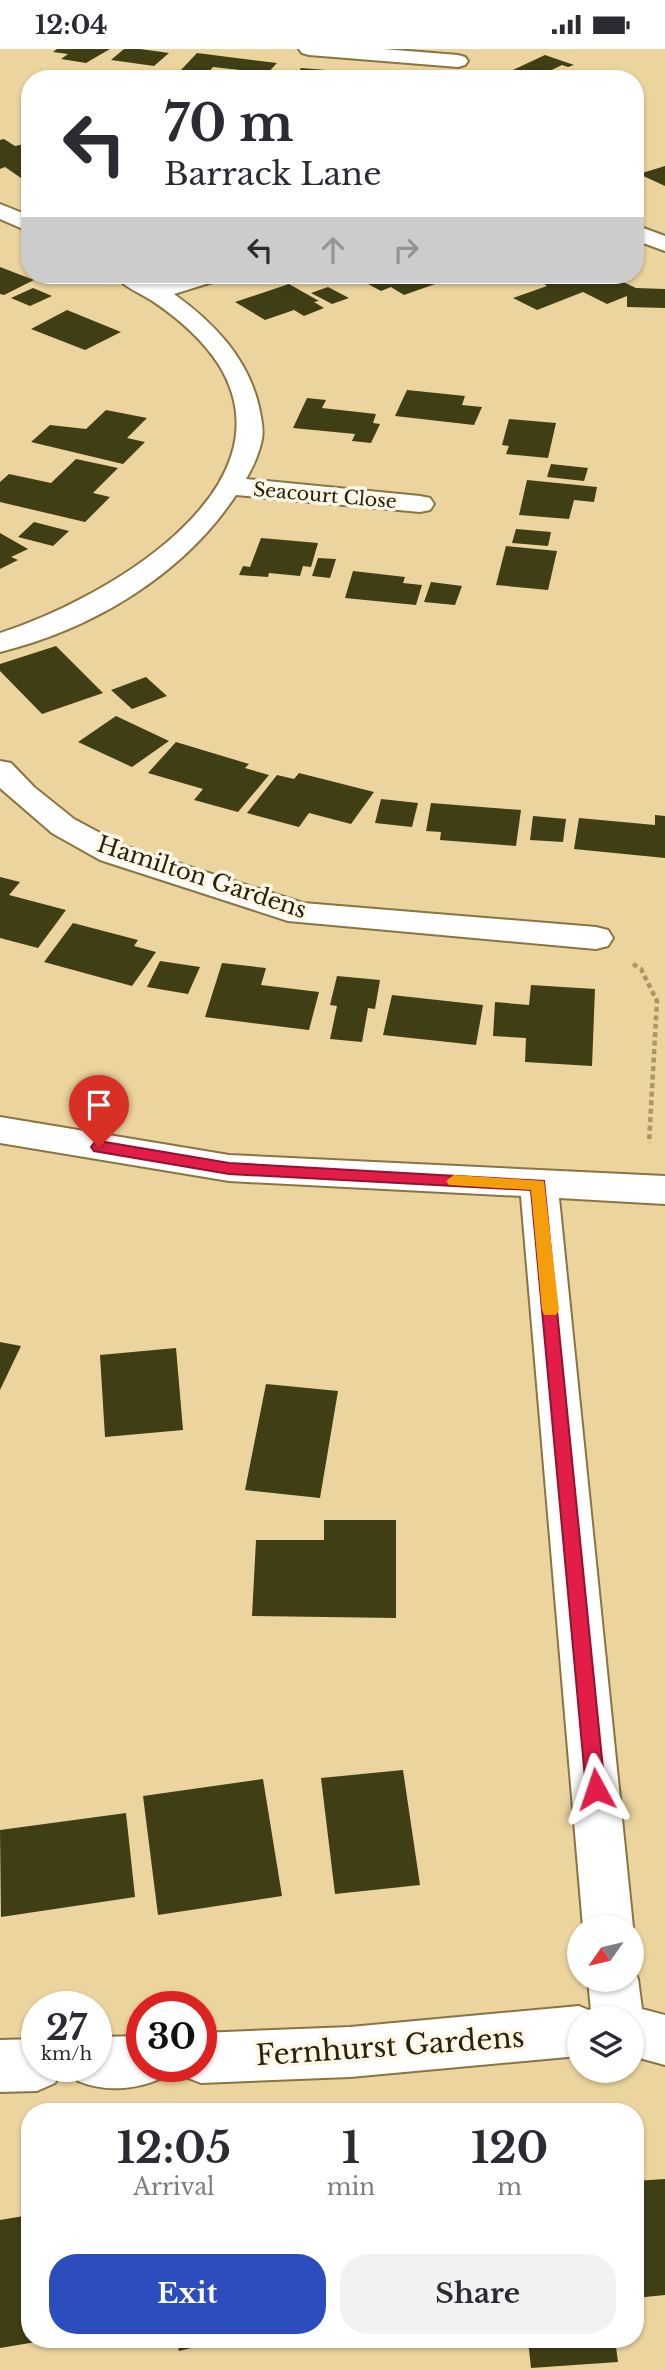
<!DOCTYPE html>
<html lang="en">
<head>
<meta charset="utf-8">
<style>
	body { margin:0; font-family:"Libre Baskerville",serif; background:#f2f2f3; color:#2b2b33; height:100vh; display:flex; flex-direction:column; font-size:26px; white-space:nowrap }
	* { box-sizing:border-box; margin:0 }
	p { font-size:23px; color:#7c7c81 }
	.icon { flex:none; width:38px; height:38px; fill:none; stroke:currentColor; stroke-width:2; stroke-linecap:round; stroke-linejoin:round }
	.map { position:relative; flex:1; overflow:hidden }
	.panel { position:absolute; left:21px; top:2054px; width:623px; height:245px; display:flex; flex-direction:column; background:#fff; border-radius:28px; box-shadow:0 2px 5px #0004 }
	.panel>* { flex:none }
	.hud { position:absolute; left:21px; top:21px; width:623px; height:214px; border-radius:28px; box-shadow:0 2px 5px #0004; background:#fff; color:#2b2b33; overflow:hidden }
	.needle { width:46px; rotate:236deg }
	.controls { position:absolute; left:567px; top:1866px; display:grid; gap:14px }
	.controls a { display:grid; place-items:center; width:77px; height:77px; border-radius:50%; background:#fff; box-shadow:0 2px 5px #0004; font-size:35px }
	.speed { position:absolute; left:21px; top:1942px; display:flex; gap:14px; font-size:35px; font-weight:700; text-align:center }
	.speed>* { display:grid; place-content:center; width:91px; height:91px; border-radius:50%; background:#fff; box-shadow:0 2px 5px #0004; line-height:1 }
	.speed small { font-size:18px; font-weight:400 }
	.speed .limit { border:10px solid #d22; background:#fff; color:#111 }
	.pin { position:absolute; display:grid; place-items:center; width:60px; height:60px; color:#fff; margin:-72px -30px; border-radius:50% 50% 50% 0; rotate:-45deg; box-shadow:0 0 7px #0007 }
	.pin .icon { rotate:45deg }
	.me { position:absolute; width:77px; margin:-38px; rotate:355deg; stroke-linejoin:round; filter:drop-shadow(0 0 5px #0008) }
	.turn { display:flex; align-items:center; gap:24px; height:147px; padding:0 28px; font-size:32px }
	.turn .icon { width:91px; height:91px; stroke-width:2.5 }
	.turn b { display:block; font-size:49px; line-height:60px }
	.lanes { display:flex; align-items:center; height:66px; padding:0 28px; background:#0003; justify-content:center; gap:35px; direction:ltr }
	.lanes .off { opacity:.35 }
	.eta { display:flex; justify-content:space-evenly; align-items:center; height:119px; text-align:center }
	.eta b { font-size:42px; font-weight:700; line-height:49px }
	.button { display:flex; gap:14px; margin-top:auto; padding:14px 28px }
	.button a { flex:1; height:80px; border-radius:28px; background:#2c4dbd; color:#fff; font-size:28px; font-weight:700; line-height:80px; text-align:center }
	.button a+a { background:#f2f2f3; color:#2b2b33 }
	.status { display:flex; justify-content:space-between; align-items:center; height:49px; padding:0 35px; background:#fff; direction:ltr }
	.status svg { height:19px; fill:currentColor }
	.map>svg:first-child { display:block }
	.building { fill:#403e14 }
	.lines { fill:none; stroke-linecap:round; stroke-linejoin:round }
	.minor-casing { stroke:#8a7441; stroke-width:4 }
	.path { stroke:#a9966b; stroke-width:4.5; stroke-dasharray:5 3.5; stroke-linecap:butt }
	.minor { fill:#fff; fill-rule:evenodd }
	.route { fill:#e11d48; stroke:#92132f; stroke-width:2 }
	.slow { fill:#f59e0b }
	.labels { text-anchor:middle; stroke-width:7; stroke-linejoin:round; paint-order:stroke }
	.far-street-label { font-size:19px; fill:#2a210b; stroke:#fef7e7 }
	.street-label { font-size:23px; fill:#2a210b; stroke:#fef7e7 }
	.near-street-label { font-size:28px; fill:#2a210b; stroke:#fef7e7 }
</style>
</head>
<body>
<div class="status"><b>12:04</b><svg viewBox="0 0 49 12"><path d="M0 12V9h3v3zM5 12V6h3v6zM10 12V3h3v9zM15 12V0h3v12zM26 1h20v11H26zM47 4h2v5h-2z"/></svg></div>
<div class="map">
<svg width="665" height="2321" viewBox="0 0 665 2321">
	<rect width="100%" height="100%" fill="#ecd49e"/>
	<path class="building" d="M57 0H110L86 14 61 10 68 5 53 3Z
		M124 0H140L169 4 154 17 111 11Z
		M197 4 277 14 262 30 234 28 240 21 213 18 207 25 180 22Z
		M545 6 574 16 568 18 562 16 533 30H514L502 26Z
		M301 19 351 23 347 30H294Z
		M363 23 415 27 414 30H359Z
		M4 90 15 97 30 94V127L21 129 5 118 0 120V91Z
		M665 117V137L639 125Z
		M0 218 34 231 4 246 0 245Z
		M360 226H423L438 234 404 246 391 238 381 242 355 228Z
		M565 226H627L617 230 636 239 665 240V259L627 258V247L607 255 583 243 537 261 513 249 547 237 543 234Z
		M289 235 319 252 314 253 324 259 304 267 294 261 265 271 235 253Z
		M328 238 349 249 332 255 311 244Z
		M33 239 52 247 30 257 11 249Z
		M67 261 121 283 85 301 31 280Z
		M407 341 465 347 462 356 482 358 474 376 395 367Z
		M307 349 326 351 322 359 376 365 373 374 380 375 371 394 352 392 355 385 293 379Z
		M106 361 147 369 127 389 145 393 123 415 31 393 50 376 86 380Z
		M509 370 556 374 548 409 506 405 509 397 502 396Z
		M76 410 118 419 93 444 110 448 85 473 0 453V433L9 425 51 434Z
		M551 415 588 419 584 432 547 428Z
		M527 431 597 438 594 453 574 451 569 470 519 466Z
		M34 473 69 482 53 497 18 488Z
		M516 480 551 483 548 497 512 494Z
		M0 484 28 500 11 508 18 511 0 520Z
		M261 489 318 494 311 518 303 517 300 527 269 524 268 528 239 526 243 517 250 518Z
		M506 497 557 502 548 541 496 536Z
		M318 509 336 510 330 529 312 527Z
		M353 522 405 528 403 534 422 536 416 556 345 549Z
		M431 533 462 537 455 556 424 553Z
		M56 597 103 644 42 665 0 622V615Z
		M146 628 167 647 132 660 111 641Z
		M116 667 169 692 132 718 78 693Z
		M176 693 249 715 245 719 269 726 238 763 194 751 203 740 148 724Z
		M299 724 374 743 351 775 309 764 299 778 247 764 277 726 294 730Z
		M381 750 418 754 412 778 375 774Z
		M431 754 521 761 516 797 440 791 441 783 426 782Z
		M655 766 665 767V809L574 800 579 769 655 776Z
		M533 767 566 770 563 793 530 791Z
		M0 828 20 833 9 846 66 861 38 899 0 889Z
		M73 874 138 891 134 897 156 903 132 937 44 913Z
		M160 912 200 918 188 945 147 938Z
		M222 914 266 919 261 936 319 943 309 981 205 968Z
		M337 927 380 931 375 960 368 959 362 993 330 990 337 957 330 956Z
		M531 936 595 940 592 1017 525 1013 526 989 493 987 495 953 529 956Z
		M392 946 483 956 476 996 383 986Z
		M0 1293 21 1297 0 1341Z
		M176 1299 183 1381 105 1388 100 1306Z
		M266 1335 338 1342 320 1449 245 1441Z
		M324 1471H396V1569L252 1567 256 1491H324Z
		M403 1721 420 1836 335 1845 321 1729Z
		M263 1730 282 1847 158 1866 143 1747Z
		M126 1764 135 1848 1 1868 0 1781Z
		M665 2130V2246L635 2249V2132Z
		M30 2166V2291L42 2292 0 2299V2171Z
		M176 2291H220V2292L179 2302Z
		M528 2291H615L618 2313 531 2319Z"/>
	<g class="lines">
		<defs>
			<path id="minor" d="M299 0H383L458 6 465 8 468 12 465 16 458 18 309 6 302 4Z
				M0 155 30 167V183L0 170Z
				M635 176 665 187V202L635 191Z
				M115 226H143L158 235 187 226H223L219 231 174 245C214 274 248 309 259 358 261 368 264 380 262 390 259 405 253 418 246 430L420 447 430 449 434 455 430 461 420 463 236 446C183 526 93 580 0 603V584C96 554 297 443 219 316 203 291 179 270 154 253 142 245 123 238 115 226Z
				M0 712 11 714 34 738 74 770 124 797 303 854 596 878 608 881 613 889 608 897 596 900 288 872 100 811 52 784 0 739Z
				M0 1068 229 1106 665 1127V1155L559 1149 633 1878 632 1881V1878H583L521 1147 229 1132 0 1094Z
				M632 1915 638 1930 642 1960 665 1966V2016L632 2007V1969H579V2007L350 2028 201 2034 183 2027 179 2018H201V1984L350 1978 579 1957 591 1962 588 1930H632Z
				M142 1987V2018H166L160 2030C134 2041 104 2043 78 2032L71 2018H96V1988Z
				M37 1990V2018H62L55 2034 37 2042 0 2043V1991Z"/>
		</defs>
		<use href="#minor" class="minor-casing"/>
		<path class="path" d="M633 915 641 920 657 952 649 1094"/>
		<use href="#minor" class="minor"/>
	</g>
	<path class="route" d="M99 1092 229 1114 544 1132 605 1740 603 1747 596 1749 589 1747 586 1740 531 1141 229 1125 94 1102 91 1098 94 1094Z"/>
	<path class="slow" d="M454 1126 544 1132 559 1261 556 1266H544L542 1261 531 1141 449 1136 446 1132Z"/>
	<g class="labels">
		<g class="far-street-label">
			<text transform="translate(325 446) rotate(5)" y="7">Seacourt Close</text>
		</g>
		<g class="street-label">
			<text transform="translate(202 828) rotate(18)" y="8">Hamilton Gardens</text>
		</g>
		<g class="near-street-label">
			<text transform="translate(390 1997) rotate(-4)" y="10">Fernhurst Gardens</text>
		</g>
	</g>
</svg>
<div class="controls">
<a><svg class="needle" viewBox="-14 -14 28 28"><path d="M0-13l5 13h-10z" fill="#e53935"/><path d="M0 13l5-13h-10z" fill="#7c7c81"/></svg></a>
<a><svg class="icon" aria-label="layers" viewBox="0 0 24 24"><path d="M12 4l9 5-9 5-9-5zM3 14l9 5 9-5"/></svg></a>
</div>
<div class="speed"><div>27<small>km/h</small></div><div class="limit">30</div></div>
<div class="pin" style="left:99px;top:1098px;background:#d93025"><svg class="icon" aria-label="arrive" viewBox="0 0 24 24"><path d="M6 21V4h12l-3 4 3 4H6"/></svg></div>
<svg class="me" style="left:596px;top:1740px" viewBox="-20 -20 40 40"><path d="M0-17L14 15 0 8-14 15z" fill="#e11d48" stroke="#fff" stroke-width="4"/></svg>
<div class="hud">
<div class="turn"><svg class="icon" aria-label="left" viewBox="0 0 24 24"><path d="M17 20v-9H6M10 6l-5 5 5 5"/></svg><div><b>70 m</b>Barrack Lane</div></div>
<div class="lanes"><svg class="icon" aria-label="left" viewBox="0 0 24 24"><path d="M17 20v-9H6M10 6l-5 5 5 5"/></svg><svg class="icon off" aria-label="ahead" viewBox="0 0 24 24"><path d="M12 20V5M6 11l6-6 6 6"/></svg><svg class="icon off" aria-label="right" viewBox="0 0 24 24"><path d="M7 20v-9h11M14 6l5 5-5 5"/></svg></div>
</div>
<section class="panel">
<div class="eta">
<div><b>12:05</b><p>Arrival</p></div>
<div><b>1</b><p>min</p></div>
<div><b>120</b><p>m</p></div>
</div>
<div class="button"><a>Exit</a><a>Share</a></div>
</section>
</div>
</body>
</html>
